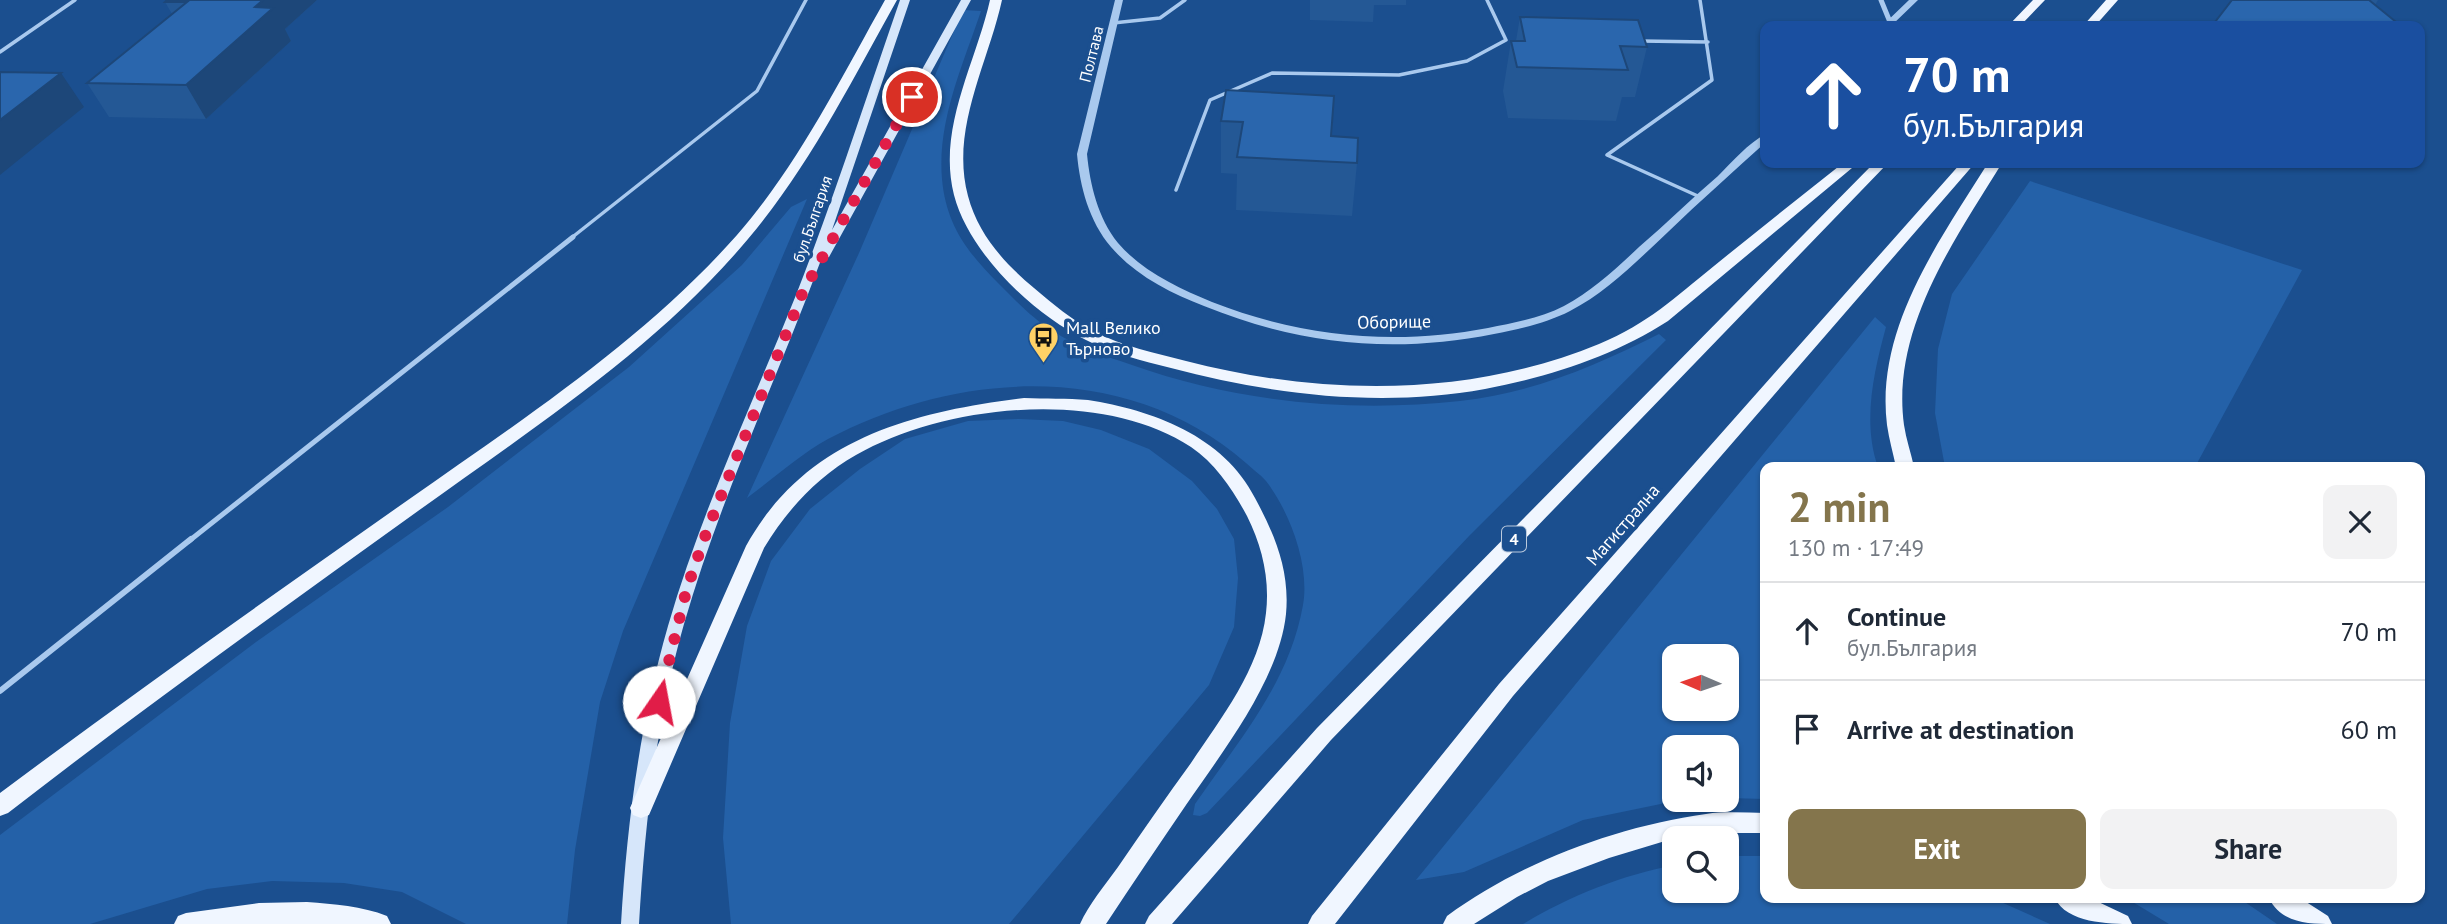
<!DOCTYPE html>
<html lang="en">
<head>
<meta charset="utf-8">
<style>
	body { margin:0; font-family:"PT Sans",sans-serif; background:#f2f2f3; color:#1f2937; height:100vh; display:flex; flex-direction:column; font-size:26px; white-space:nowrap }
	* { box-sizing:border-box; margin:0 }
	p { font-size:23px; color:#747a83 }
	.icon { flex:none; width:38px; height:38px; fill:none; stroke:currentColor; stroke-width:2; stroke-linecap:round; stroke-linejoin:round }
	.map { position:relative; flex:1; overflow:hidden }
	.drawer { position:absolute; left:1760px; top:462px; width:665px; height:441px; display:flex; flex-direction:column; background:#fff; border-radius:14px; box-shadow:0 2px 5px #0004 }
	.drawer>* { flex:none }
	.top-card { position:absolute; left:1760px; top:21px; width:665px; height:147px; border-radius:14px; box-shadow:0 2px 5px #0004; background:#1a4fa0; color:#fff; overflow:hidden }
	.needle { width:46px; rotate:272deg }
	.buttons { position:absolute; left:1662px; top:644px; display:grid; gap:14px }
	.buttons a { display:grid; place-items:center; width:77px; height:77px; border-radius:14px; background:#fff; box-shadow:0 2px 5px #0004; font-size:35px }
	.pin { position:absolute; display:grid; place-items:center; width:60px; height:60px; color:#fff; margin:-30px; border:4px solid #fff; border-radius:50%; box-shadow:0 2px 7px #0007 }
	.me { position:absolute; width:77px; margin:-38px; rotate:12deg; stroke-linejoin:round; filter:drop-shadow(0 0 5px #0008) }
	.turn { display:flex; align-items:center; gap:24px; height:147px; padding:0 28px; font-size:32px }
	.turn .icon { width:91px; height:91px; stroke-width:2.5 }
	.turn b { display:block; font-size:49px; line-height:60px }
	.round { display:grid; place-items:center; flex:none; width:74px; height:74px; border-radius:14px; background:#f2f2f3 }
	.headline { display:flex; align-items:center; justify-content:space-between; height:119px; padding:0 28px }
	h1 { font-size:42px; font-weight:600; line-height:52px; color:#84754c }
	.cta { display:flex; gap:14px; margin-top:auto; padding:14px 28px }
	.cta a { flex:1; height:80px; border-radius:14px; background:#84754c; color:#fff; font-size:28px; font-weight:600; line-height:80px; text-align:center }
	.cta a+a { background:#f2f2f3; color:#1f2937 }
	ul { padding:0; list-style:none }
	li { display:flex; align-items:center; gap:21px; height:98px; padding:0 28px; border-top:2px solid #e0e1e3 }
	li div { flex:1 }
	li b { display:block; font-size:26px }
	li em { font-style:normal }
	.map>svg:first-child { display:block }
	.green { fill:#2461a8; fill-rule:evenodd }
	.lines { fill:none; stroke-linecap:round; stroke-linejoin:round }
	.service-far2 { stroke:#a9c9ee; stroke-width:3.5 }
	.service-far1 { stroke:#a9c9ee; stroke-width:5 }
	.service { stroke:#a9c9ee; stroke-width:6 }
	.minor { stroke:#a9c9ee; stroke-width:5 }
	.tertiary { fill:#a9c9ee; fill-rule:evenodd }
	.secondary { fill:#d6e6fa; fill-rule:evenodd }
	.primary { fill:#f0f6ff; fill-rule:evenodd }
	.wall { fill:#245895 }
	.shaded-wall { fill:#1d4779 }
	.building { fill:#2a66ad; stroke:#1d4779; stroke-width:2 }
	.route { stroke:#e11d48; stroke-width:12; stroke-dasharray:0 21.6 }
	.labels { text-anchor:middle; stroke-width:7; stroke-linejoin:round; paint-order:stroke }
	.far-street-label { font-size:16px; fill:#fff; stroke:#1b4f8f }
	.shield { fill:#1b4f8f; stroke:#bbcadd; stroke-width:2 }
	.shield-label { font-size:16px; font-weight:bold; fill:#fff }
	.street-label { font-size:18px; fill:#fff; stroke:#1b4f8f }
	.poi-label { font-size:18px; fill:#fff; stroke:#1b4f8f; text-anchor:start }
</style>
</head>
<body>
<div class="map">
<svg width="2447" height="924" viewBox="0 0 2447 924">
	<rect width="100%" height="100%" fill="#1b4f8f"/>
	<path class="green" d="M963 10 981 11C963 65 937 121 942 179 946 225 968 253 998 283 1016 301 1033 319 1054 332 1078 347 1105 356 1132 365 1237 402 1349 413 1460 401 1535 392 1593 367 1659 334L1666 340 1470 535 1207 813 1200 816 1193 815 1195 804C1238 741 1289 684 1303 605 1310 566 1290 512 1266 481 1260 474 1252 469 1246 463 1129 361 960 369 828 439 799 455 773 479 747 498L859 253Z
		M2030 181 2302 270 2195 467H1945L1935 413 1938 349 1952 294Z
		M807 199 623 631 600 702 575 850 567 924H466L402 892 344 883 272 881 207 889 90 924H0V835L256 642 448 507 629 367 742 265 791 207Z
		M1875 317 1886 327C1874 371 1862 422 1878 467H1766V799L1727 798V747H1675V800H1680L1583 820 1464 872 1416 880ZM1727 656V709H1675V656Z
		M1019 419 1063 421 1101 430 1149 449 1192 481 1217 509 1234 539 1238 578 1234 627 1209 685 1009 924H731L723 838 730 723 747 626 771 561 810 509 860 469 905 439 968 421Z
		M1727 856H1766V898H1992L2050 924H1523C1570 896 1622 875 1675 865V891H1727Z
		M2126 898H2239L2277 924H2169Z"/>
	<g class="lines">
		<path class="service-far2" d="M1700 0 1712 80 1607 155 1700 197
			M1113 23 1160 18 1185 0
			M1641 41 1708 42
			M0 52 75 0
			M1176 190 1210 100 1272 73 1399 75 1467 61 1506 40 1487 0
			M570 239 757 91 806 0"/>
		<path class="service-far1" d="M189 541 573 237"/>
		<path class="service" d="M0 691 191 539"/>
		<path class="minor" d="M1881 0 1890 22"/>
		<path class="tertiary" d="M1115 0H1123L1087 154C1090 185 1098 218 1118 243 1142 271 1178 288 1212 302 1301 337 1394 346 1488 328 1513 323 1541 318 1564 306 1592 291 1616 269 1639 247 1666 224 1691 199 1718 176 1732 162 1748 143 1766 134V142C1733 172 1700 201 1668 232 1638 260 1607 292 1570 311 1547 323 1519 329 1494 334 1393 354 1300 345 1204 306 1170 293 1135 275 1111 247 1089 221 1080 187 1077 154Z
			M1909 0H1918L1891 26H1882Z"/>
		<path class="secondary" d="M900 0H910L832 230 961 0H971L829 257 821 260C776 381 720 499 684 624 656 722 645 823 639 924H621C627 823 640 723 668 626 701 512 752 405 796 295 834 198 866 98 900 0Z"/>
		<path class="primary" d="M885 0H897C851 82 809 167 748 239 656 349 533 428 418 511 280 610 142 709 8 813L0 816V793C134 693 271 596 408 500 523 419 643 341 737 235 798 165 840 80 885 0Z
			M990 0H1002C988 64 950 129 968 196 978 234 1004 263 1034 288 1053 304 1072 320 1093 331 1122 346 1155 353 1186 361 1321 396 1468 398 1599 344 1649 323 1674 298 1714 266 1757 231 1800 197 1843 163H1858L1668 321C1614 356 1548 377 1485 389 1381 408 1272 395 1171 368 1142 361 1112 353 1086 340 1033 314 969 253 954 195 937 128 976 63 990 0Z
			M2033 0H2045L2020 26H2008Z
			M2106 0H2118L2095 26H2083Z
			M1874 163H1888L1331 740 1172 924H1145L1149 916 1317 728Z
			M1961 163H1975L1513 696 1335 924H1308L1312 916 1499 684Z
			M1988 163H2002C1954 241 1891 329 1904 425 1906 439 1911 453 1914 467H1896C1893 453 1889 439 1887 425 1875 328 1940 240 1988 163Z
			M1024 398C1045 399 1067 398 1088 400 1152 410 1224 436 1255 498 1275 535 1290 571 1286 614 1279 680 1223 751 1186 805 1159 845 1132 884 1106 924H1080C1089 904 1105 885 1118 867 1142 832 1166 797 1191 763 1221 718 1260 669 1266 613 1270 579 1262 546 1247 516 1233 490 1216 464 1191 447 1101 388 946 404 856 455 817 477 787 510 764 548L649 815 641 818 633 815 630 808 746 546C805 439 911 412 1024 398Z
			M1766 813V833H1714L1675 838 1609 858 1548 881 1517 897 1474 924H1443L1447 916C1521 862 1615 827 1706 814 1726 811 1746 813 1766 813Z
			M2055 898H2090L2128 916 2132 924C2109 924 2066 923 2055 898Z
			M2269 898H2300L2328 916 2332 924C2308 924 2281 923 2269 898Z
			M307 902C334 904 362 906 387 916L391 924H174L178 916 186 913 259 903Z"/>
	</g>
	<path class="wall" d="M167 0H317L285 29 291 41 206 119 109 117 87 83 172 14 165 2Z
		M1310 0H1406V5H1374L1373 22 1310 20Z
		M2232 0H2378L2375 5Z
		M1520 17 1647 47 1635 97H1622L1616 121 1508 118 1503 91 1511 41H1516Z
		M1334 96 1332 136 1357 163 1352 216 1236 210 1237 174 1221 173V121Z"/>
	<path class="shaded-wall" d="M263 0H317L285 29 291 41 206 119 186 85 255 7Z
		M61 73 84 107 0 175V120Z"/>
	<path class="building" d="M167 0H263L255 7 273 8 186 85 87 83 187 2H165Z
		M2232 0H2369L2401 26H2212Z
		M1520 17 1638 20 1647 47 1620 46 1628 70 1517 67 1511 41H1525Z
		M0 72 61 73 0 120Z
		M1226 90 1334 96 1331 136 1358 138 1357 163 1237 157 1243 122 1221 121Z"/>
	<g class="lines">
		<path class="route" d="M659 702 687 588 707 531 803 292 912 97"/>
	</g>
	<defs>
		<symbol id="bus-pin" viewBox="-11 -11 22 30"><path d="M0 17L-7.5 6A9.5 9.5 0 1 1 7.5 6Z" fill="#ffd166" stroke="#1b4f8f"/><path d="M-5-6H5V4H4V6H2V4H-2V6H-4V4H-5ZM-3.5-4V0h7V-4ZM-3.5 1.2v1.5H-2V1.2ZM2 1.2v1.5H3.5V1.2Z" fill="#111"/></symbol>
	</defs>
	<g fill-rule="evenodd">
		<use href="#bus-pin" x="1026" y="320" width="35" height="47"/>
	</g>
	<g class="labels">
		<g class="far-street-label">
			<text transform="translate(1091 54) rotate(-76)" y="6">Полтава</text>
			<text transform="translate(812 219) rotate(-71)" y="6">бул.България</text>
		</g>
		<rect class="shield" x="1502" y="526.5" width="24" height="25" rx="5"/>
		<g class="shield-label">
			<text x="1514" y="545">4</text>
		</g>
		<g class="street-label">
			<text transform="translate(1394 322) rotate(-1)" y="6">Оборище</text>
			<text transform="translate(1623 525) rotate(-49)" y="6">Магистрална</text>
		</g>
		<g class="poi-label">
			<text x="1066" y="334">Mall Велико<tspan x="1066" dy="21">Търново</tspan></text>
		</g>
	</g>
</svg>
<div class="buttons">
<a><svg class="needle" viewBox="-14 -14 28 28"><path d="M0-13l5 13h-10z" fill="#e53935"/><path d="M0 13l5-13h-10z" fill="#747a83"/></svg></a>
<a><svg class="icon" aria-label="sound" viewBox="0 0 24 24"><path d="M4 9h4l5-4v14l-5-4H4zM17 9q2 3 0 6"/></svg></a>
<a><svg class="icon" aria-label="search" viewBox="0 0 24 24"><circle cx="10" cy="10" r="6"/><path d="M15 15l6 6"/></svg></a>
</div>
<div class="pin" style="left:912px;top:97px;background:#d93025"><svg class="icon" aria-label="arrive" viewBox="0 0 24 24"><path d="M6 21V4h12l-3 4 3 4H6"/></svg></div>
<svg class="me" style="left:659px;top:702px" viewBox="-20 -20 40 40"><circle r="19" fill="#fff"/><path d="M0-13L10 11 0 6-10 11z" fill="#e11d48"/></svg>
<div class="top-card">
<div class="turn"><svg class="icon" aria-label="ahead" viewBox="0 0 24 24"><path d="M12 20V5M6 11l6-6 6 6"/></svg><div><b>70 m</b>бул.България</div></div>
</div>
<section class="drawer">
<div class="headline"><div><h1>2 min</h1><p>130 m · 17:49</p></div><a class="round"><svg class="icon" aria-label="close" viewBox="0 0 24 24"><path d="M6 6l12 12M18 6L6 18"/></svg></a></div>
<ul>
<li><svg class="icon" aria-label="ahead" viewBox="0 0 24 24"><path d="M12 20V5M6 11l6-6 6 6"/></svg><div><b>Continue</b><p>бул.България</p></div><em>70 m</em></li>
<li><svg class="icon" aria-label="arrive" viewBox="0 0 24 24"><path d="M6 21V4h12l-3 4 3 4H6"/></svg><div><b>Arrive at destination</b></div><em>60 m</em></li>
</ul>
<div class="cta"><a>Exit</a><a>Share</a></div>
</section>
</div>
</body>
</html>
